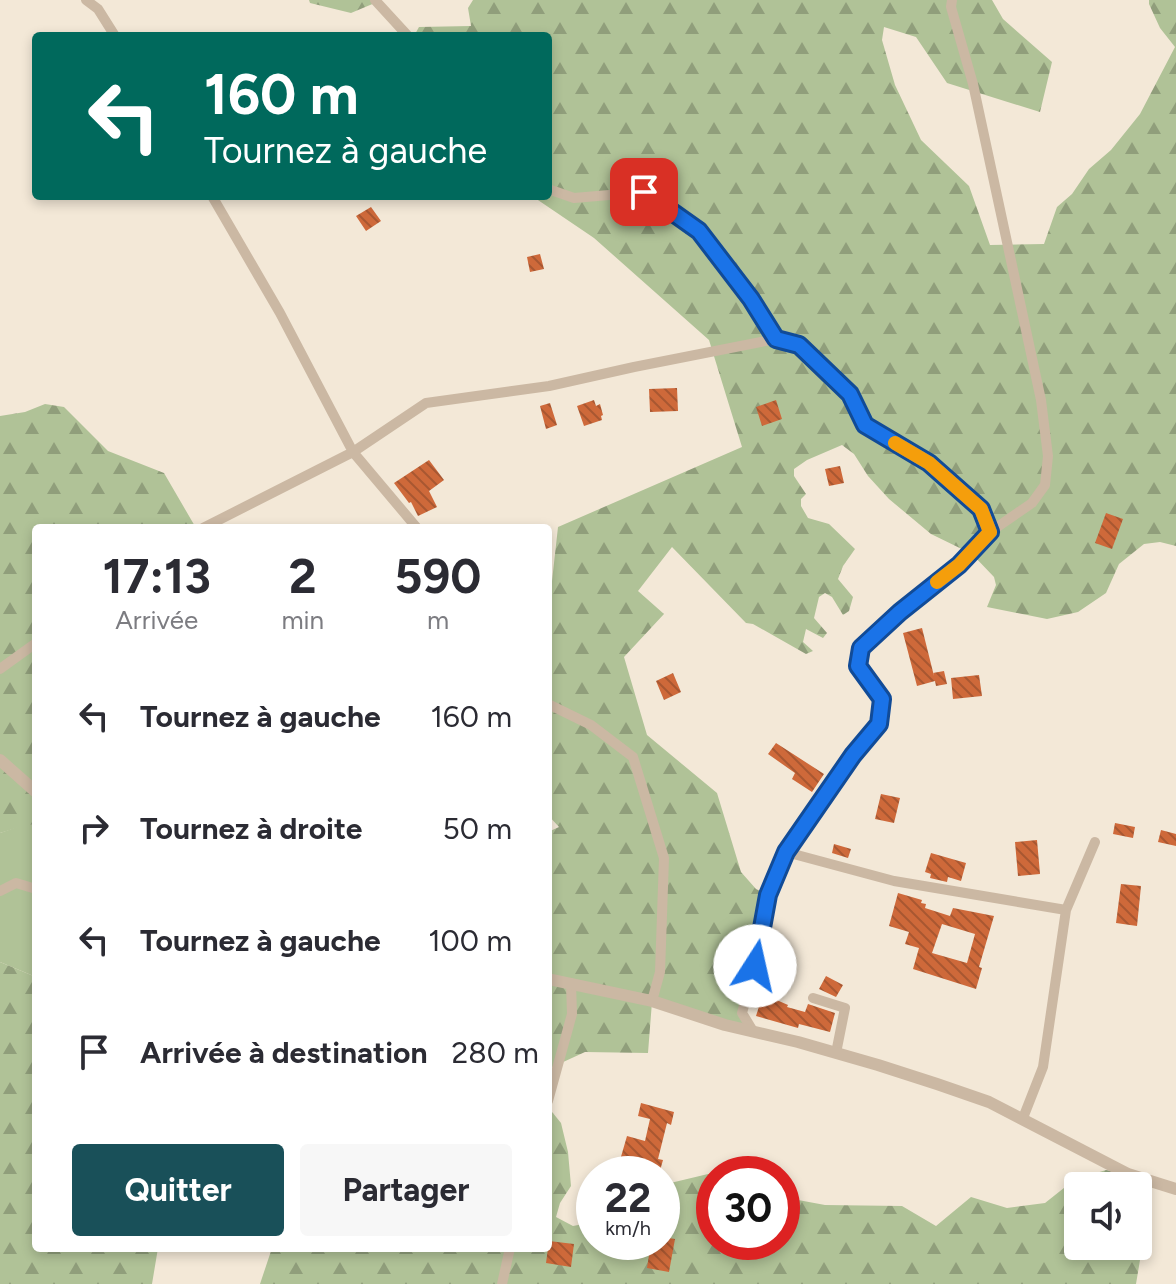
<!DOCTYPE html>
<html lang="fr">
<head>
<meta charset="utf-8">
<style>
	body { margin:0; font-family:Figtree,sans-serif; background:#f7f7f7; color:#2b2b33; height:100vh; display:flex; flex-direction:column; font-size:30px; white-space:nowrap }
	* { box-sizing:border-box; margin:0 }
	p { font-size:26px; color:#7c7c81 }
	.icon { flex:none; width:44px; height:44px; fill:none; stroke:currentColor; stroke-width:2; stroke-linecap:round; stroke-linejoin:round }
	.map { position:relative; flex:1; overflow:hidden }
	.panel { position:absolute; left:32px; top:524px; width:520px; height:728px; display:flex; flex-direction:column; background:#fff; border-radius:8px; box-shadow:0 4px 12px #0003 }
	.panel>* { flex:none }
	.top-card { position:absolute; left:32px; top:32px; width:520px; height:168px; border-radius:8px; box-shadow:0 4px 12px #0003; background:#00695c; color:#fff; overflow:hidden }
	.buttons { position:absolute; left:1064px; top:1172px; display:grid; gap:16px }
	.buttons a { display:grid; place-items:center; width:88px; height:88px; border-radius:8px; background:#fff; box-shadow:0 4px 12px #0003; font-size:40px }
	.speed { position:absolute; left:576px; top:1156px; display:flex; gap:16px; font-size:40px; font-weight:700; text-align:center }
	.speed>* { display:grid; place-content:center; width:104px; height:104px; border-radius:50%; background:#fff; box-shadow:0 4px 12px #0003; line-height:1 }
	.speed small { font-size:20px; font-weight:400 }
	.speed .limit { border:12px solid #d22; background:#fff; color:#111 }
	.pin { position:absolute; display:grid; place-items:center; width:68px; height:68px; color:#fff; margin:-34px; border-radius:16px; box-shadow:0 4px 12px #0006 }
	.me { position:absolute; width:88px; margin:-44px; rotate:10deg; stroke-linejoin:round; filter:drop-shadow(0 0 6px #0008) }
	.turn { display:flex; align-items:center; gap:28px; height:168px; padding:0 40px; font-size:36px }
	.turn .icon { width:104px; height:104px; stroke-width:2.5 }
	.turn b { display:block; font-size:56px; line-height:68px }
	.eta { display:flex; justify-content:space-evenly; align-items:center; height:136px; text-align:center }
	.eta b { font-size:48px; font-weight:700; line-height:56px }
	.primary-button { display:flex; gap:16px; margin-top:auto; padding:16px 40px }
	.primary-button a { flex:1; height:92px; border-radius:8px; background:#195059; color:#fff; font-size:32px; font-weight:700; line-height:92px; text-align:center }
	.primary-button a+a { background:#f7f7f7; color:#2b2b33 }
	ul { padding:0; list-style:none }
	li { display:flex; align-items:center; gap:24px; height:112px; padding:0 40px }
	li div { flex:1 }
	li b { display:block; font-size:30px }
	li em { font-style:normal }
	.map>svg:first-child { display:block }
	.grass { fill:#b0c297 }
	.forest { fill:url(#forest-firs); fill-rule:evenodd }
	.building { fill:url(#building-back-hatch); fill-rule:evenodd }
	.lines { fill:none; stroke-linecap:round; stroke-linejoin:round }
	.minor { stroke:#cbb8a3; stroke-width:10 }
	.tertiary { stroke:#cbb8a3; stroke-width:12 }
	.route-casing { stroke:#114b97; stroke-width:20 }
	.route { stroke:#1a73e8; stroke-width:14 }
	.slow { stroke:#f59e0b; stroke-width:14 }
</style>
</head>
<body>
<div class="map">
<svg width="1176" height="1284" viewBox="0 0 1176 1284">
	<defs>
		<pattern id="forest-firs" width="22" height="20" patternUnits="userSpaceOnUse" patternTransform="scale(2)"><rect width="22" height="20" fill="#b0c297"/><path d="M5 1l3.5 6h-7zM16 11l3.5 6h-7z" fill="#909e7b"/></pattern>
		<pattern id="building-back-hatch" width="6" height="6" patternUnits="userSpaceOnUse" patternTransform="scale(2)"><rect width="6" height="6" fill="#ce693a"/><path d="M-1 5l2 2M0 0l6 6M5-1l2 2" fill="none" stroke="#a85731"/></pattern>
	</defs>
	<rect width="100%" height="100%" fill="#f3e8d7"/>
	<path class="grass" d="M36 824V977L0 962V833L23 825Z"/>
	<path class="forest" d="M309 0H382L351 13 310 3Z
		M473 0H992L1003 19 1052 62 1040 112 947 83 916 37 884 27 882 40 895 85 921 140 969 186 990 245 1044 244 1057 207 1072 194 1089 169 1111 150 1140 114 1175 47 1160 28 1149 4V0H1176V546L1160 542 1144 544 1119 564 1106 593 1078 612 1047 619 987 607 996 585 994 577 972 554 931 534 889 499 868 476 854 454 842 445 807 460 794 469V476L806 494 801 499V506L808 518 829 524 855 549 843 566 838 579 853 597 849 611 843 615 832 597 825 593 819 597 814 618 827 633 823 638 806 629 803 642 813 651 806 654 753 624 746 623 672 547 638 591 664 614 624 657 647 735 717 793 741 872 756 889 768 895 742 1013 753 1031 652 1002 648 1053 585 1052 548 1069V918L551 900 548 890V832L559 827 548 815V617L558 527 742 447 709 340 594 238 532 196H548V36H414L419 27 471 26 468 8Z
		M45 404 64 407 108 451 164 473 196 528H36V824L23 826 0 833V416L25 412Z
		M0 962 36 977V1248H158L152 1284H0Z
		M548 1107 561 1123 568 1152 571 1186 560 1203 556 1217 573 1226 594 1222V1242H662V1185L708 1174 714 1176V1242H782V1197L825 1205 902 1206 936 1226 971 1197 1007 1208 1045 1203 1074 1180 1106 1170 1128 1174 1153 1182 1136 1284H260L272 1248H548ZM1078 1186H1138V1246H1078Z"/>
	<path class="building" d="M371 207 381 221 366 231 356 216Z
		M540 254 544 269 530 272 527 257Z
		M677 388 678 411 650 412 649 389Z
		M594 400 596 406 600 404 603 415 601 416 602 420 584 426 577 406Z
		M776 400 782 419 762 426 756 407Z
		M550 403 557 425 546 429 540 406Z
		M429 460 444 480 429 491 437 507 418 516 411 502 409 503 394 483Z
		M840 466 844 483 829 486 825 469Z
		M1106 513 1123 519 1112 549 1095 543Z
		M922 628 934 676 933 673 944 671 947 684 936 686 935 681 917 686 903 633Z
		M673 673 681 692 664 700 656 681Z
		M979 675 982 696 953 699 951 678Z
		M776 743 824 774 812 792 792 779 795 773 768 754Z
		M881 794 900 798 894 823 875 819Z
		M1115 823 1135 827 1133 838 1113 834Z
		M1161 830 1176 834V846L1158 842Z
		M1037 840 1040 874 1018 876 1015 842Z
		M834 844 851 849 848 858 832 853Z
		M931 853 966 863 961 881 948 877 947 882 930 878 931 874 925 872Z
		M1121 884 1141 886 1137 926 1116 923Z
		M898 893 922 900 921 903 926 904 925 908 950 916 953 908 994 916 979 967 982 968 976 989 913 969 919 948 905 944 909 932 889 926ZM942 924 975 934 967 963 932 953Z
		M826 976 843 985 836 997 819 989Z
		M763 994 788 1005 787 1007 805 1012 808 1004 835 1013 830 1032 799 1024 798 1028 756 1016Z
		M641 1103 674 1112 671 1125 667 1123 658 1159 663 1160 659 1174H616L627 1136 645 1141 650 1119 638 1116Z
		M662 1237 675 1239 669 1272 647 1268 651 1242H662Z
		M549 1241 574 1244 571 1267 546 1263Z"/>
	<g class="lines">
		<path class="minor" d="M86 0 98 9 115 36
			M375 0 408 36
			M548 189 574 198 644 192 699 231 751 299 776 339
			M212 196 280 313 353 452 417 528
			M203 528 353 452 426 403 549 386 634 367 776 339 799 345 850 394 865 425 929 463 981 509 990 532
			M0 669 36 643
			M548 704 591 725 633 757 664 858 660 972 652 1001
			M786 852 894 881 1066 910
			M0 891 16 883 36 889
			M813 998 845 1008 836 1053
			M753 1031 742 1013 755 966 768 895 786 852 853 755 879 724 882 699 858 666 861 648 900 612 959 565 990 532 1032 503 1045 485 1048 456 1041 400 973 84 951 7 952 0
			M548 1101 572 1014 571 983
			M1023 1118 1043 1067 1066 910 1095 842
			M502 1284 510 1248"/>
		<path class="tertiary" d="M0 760 36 792
			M548 979 652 1001 725 1025 798 1042 878 1065 937 1084 989 1102 1128 1174 1176 1189"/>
	</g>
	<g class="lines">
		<defs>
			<path id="route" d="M644 192 699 231 751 299 776 339 799 345 850 394 865 425 929 463 981 509 990 532 959 565 900 612 861 648 858 666 882 699 879 724 853 755 786 852 768 895 755 966"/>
		</defs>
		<use href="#route" class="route-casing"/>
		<use href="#route" class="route"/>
		<path class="slow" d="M895 443 929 463 981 509 990 532 959 565 937 582"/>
	</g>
</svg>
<div class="buttons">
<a><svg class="icon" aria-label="sound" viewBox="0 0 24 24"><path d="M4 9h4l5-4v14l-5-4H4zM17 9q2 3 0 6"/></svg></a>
</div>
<div class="speed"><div>22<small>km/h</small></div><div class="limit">30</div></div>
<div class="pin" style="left:644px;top:192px;background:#d93025"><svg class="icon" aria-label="arrive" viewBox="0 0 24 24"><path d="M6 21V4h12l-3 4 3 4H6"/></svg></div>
<svg class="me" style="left:755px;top:966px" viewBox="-20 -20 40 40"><circle r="19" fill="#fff"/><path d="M0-13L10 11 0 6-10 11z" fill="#1a73e8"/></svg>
<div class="top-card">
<div class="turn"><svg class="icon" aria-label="left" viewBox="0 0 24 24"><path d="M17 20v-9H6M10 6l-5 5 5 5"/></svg><div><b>160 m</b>Tournez à gauche</div></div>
</div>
<section class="panel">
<div class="eta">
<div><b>17:13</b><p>Arrivée</p></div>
<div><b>2</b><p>min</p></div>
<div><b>590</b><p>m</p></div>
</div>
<ul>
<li><svg class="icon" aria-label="left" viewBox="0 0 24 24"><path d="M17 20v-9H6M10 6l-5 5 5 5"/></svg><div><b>Tournez à gauche</b></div><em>160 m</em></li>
<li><svg class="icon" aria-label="right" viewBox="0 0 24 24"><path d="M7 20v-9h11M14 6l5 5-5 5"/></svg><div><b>Tournez à droite</b></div><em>50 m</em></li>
<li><svg class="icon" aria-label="left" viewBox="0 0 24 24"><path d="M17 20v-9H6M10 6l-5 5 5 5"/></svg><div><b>Tournez à gauche</b></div><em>100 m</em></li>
<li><svg class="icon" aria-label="arrive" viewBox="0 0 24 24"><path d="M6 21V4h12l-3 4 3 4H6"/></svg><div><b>Arrivée à destination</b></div><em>280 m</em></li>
</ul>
<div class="primary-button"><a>Quitter</a><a>Partager</a></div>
</section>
</div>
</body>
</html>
